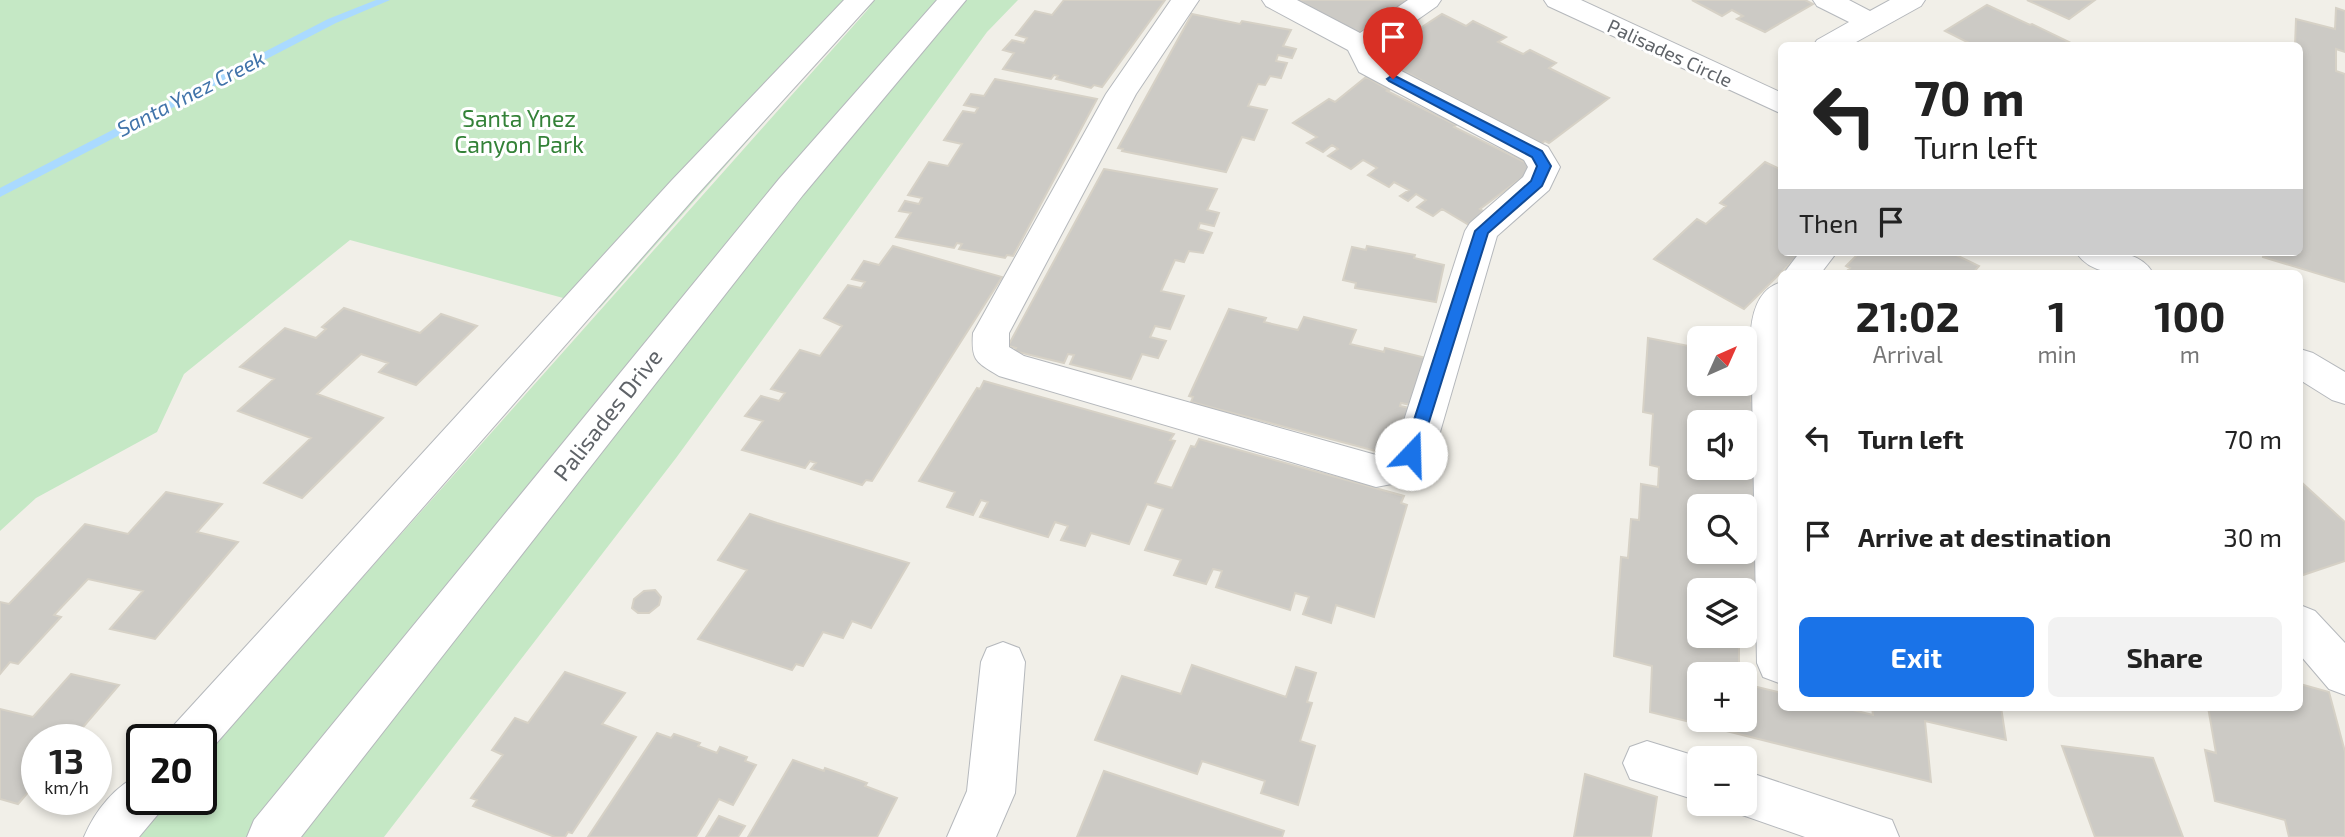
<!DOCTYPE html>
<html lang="en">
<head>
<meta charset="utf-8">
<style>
	body { margin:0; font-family:"Exo 2",sans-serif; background:#f2f2f2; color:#222; height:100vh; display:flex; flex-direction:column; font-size:26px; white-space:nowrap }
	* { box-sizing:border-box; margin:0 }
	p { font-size:23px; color:#767676 }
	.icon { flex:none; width:38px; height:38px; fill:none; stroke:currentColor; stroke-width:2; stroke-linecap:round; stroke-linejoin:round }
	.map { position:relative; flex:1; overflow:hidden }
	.drawer { position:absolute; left:1778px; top:270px; width:525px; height:441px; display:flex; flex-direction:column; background:#fff; border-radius:10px; box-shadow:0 4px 10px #0003 }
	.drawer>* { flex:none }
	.guide { position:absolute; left:1778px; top:42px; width:525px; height:214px; border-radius:10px; box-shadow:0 4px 10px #0003; background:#fff; color:#222; overflow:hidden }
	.needle { width:46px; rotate:45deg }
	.tools { position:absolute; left:1687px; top:326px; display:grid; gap:14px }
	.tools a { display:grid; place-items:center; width:70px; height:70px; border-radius:10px; background:#fff; box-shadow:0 4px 10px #0003; font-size:35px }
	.speed { position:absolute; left:21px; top:724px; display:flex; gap:14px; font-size:35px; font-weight:700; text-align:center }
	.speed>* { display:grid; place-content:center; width:91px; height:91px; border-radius:50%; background:#fff; box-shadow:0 4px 10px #0003; line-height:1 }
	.speed small { font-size:18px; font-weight:400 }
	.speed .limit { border:4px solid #111; border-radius:10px; background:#fff; color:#111 }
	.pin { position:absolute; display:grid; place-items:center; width:60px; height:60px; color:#fff; margin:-72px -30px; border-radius:50% 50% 50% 0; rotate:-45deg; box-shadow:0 0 7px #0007 }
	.pin .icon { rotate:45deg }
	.me { position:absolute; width:77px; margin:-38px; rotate:21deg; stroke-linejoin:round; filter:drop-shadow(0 0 5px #0008) }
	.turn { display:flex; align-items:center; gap:24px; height:147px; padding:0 21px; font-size:32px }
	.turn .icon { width:91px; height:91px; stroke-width:2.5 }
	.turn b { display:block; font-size:49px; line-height:60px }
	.then { display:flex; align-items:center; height:66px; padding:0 21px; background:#0003; gap:14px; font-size:26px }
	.eta { display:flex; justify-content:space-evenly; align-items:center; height:119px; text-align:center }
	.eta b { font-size:42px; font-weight:700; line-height:49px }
	.action { display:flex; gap:14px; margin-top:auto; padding:14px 21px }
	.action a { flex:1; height:80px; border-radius:10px; background:#1a73e8; color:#fff; font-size:28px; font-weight:700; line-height:80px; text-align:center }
	.action a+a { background:#f2f2f2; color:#222 }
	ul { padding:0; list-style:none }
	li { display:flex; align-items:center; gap:21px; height:98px; padding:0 21px }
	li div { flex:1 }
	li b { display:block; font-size:26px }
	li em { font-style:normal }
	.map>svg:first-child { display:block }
	.green { fill:#c5e8c5 }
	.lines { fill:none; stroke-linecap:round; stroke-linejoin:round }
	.stream { fill:#aadaff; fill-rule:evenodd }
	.building { fill:#cccac5; stroke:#d6d1c6; stroke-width:2; fill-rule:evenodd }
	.minor-casing { stroke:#b5b8bc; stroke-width:2 }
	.minor { fill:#fff; fill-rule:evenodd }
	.route { fill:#1a73e8; stroke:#114b97; stroke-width:2 }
	.labels { text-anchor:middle; stroke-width:6; stroke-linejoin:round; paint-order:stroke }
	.far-street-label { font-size:19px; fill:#5f6368; stroke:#fff }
	.far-water-label { font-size:21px; font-style:italic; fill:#4174aa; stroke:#fff }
	.park-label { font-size:23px; fill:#348238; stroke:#fff }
	.street-label { font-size:23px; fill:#5f6368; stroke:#fff }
</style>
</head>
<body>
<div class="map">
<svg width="2345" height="837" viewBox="0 0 2345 837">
	<rect width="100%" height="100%" fill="#f1efe8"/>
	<path class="green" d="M0 0H1018L987 32 676 458 384 837H132L165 800H201V759L871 6 848 27 600 308 350 240 184 374 157 432 36 498 0 531Z"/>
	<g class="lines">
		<path class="stream" d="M376 0H390L336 23 0 197V188L328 19Z"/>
	</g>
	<path class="building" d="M1064 0H1165L1102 87 1094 85 1091 88 1056 79 1058 76 1054 75 1051 79 1003 69 1014 53 1003 50 1012 40 1024 43 1027 38 1016 35 1035 11 1052 15Z
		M1293 0H1414L1356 34Z
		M1692 0H1805L1813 4 1765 32 1737 19 1743 16 1732 10 1722 16Z
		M2027 0H2095L2069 19Z
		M1987 5 2030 25 2032 24 2077 46H1975L1945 31Z
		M2336 8 2345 11V52L2336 49V71L2345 74V282L2263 257 2264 252H2300V46H2295L2296 19 2335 29Z
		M1192 14 1240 24 1242 21 1291 30 1283 46 1296 49 1292 58 1278 55 1276 61 1287 63 1281 78 1270 76 1265 85 1258 84 1248 106 1267 110 1254 140 1242 137 1226 172 1122 151 1123 149 1118 148Z
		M1442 14 1466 26 1473 21 1506 37 1498 42 1523 54 1530 50 1556 63 1549 68 1609 98 1549 143 1545 141 1541 144 1379 58 1384 55 1381 54Z
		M1366 77 1389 90 1387 91 1456 125 1454 127 1533 166 1531 171 1480 209 1485 212 1469 225 1442 209 1433 216 1417 207 1426 200 1416 194 1408 201 1400 196 1409 190 1394 182 1389 187 1368 175 1377 168 1363 160 1351 169 1328 156 1338 149 1332 145 1323 152 1307 143 1317 137 1293 123 1329 99 1335 102Z
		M995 79 1097 99 1013 256 1007 255 1005 258 959 249 962 244 957 243 954 248 896 237 911 213 899 211 905 201 919 204 922 198 908 195 929 162 948 166 962 144 944 140 963 111 975 113 978 108 964 105 971 94 984 96Z
		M1765 162 1782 170V252H1802L1744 309 1654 259 1697 219 1706 224 1726 206 1720 203Z
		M1104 169 1217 189 1207 210 1219 213 1214 226 1200 223 1198 229 1212 233 1203 253 1189 251 1184 262 1175 260 1161 291 1184 296 1170 329 1155 326 1150 337 1166 341 1158 358 1142 354 1131 379 1070 364 1074 355 1068 354 1064 363 1014 351 1016 348 1008 346Z
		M893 246 1002 277 872 481 866 480 862 485 811 469 816 463 810 461 805 468 742 450 763 421 745 416 761 396 779 401 785 393 771 389 800 350 820 356 842 326 824 318 848 285 861 288 865 282 852 279 864 261 879 265Z
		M1367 246 1415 255 1414 258 1444 265 1436 302 1355 288 1356 283 1343 280 1352 247 1366 250Z
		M1860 252H1950L1979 266 1973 273H1845L1850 268 1846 266Z
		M344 308 420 333 441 314 477 326 416 385 379 372 388 363 361 354 317 394 383 418 302 498 264 483 311 438 238 411 274 379 240 367 285 328 316 338 326 329 322 327Z
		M1229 309 1266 318 1264 322 1298 330 1304 317 1356 330 1350 344 1384 352 1385 348 1426 358 1411 405 1401 403 1400 406 1410 408 1397 450 1393 449 1391 455 1191 402 1193 397 1189 396Z
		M1648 338 1699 348V383H1745V357L1751 358V401L1758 403 1755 588 1747 586V629L1745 628V590H1699V635H1739V674H1699V719H1745V684L1782 693V707H1841L1873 715 1872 707H2001L2006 740 1925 721 1931 782 1650 712 1652 666 1614 656 1621 557 1628 558 1631 519 1639 520 1641 484 1658 487 1659 467 1650 465 1653 414 1643 412ZM1699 422H1745V467H1699ZM1699 506H1745V551H1699Z
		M984 381 1174 434 1170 440 1175 441 1155 483 1172 488 1191 446 1195 447 1199 439 1404 496 1401 503 1407 505 1374 617 1336 605 1331 623 1303 614 1309 597 1295 593 1290 610 1216 587 1222 571 1213 569 1206 584 1174 575 1181 560 1145 550 1163 509 1147 504 1129 544 1091 533 1085 546 1061 540 1068 526 1055 522 1048 537 980 517 988 502 981 500 973 515 947 507 955 492 919 481 977 388 980 389Z
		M2300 481 2345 522V561L2300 576Z
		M166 492 222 504 197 532 238 542 155 639 110 629 143 591 88 579 54 615 61 617 18 664 10 662 0 674V602L9 604 85 524 128 534Z
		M750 514 777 523 909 563 871 628 852 621 843 638 823 632 803 666 796 664 792 670 698 639 747 570 718 560Z
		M655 590 661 597 659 605 649 613H638L632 608 634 599 644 591Z
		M1192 665 1286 697 1296 667 1316 673 1307 702 1312 703 1300 741 1315 746 1298 805 1261 793 1265 781 1202 761 1197 774 1095 740 1122 676 1181 694Z
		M565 672 625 693 602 724 636 737 572 833 568 832 565 837H555L473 806 477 800 471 798 503 755 492 750 515 718 528 723Z
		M71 674 119 685 72 740H37V782L18 804 0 799V709L33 717Z
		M2300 684 2329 692 2345 752V837H2289L2285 820 2215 801 2205 750 2216 753 2208 707H2300Z
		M657 733 671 738 674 734 700 743 698 746 717 753 720 747 747 757 745 761 756 765 733 805 719 799 696 837H588Z
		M2062 746 2153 758 2183 837H2095Z
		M793 760 824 771 825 768 867 783 865 786 897 798 877 837H748Z
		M1104 771 1284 831 1282 837H1077Z
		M1585 774 1657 797 1651 837H1574Z
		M719 816 745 826 738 837H706Z"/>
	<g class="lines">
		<defs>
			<path id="minor" d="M844 0H874L696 196 206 755 201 757V740H167L174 725 672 180Z
				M937 0H966L803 195 301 837H247L254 820 779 179Z
				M1171 0H1199L1136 94 1009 333V347L1024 356 1376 455 1391 454 1398 439 1465 231 1470 223 1523 177 1528 167 1524 160 1359 72 1348 50 1266 6 1262 0H1297L1360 33 1408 0H1441L1437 6 1377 48 1382 61 1548 147 1560 167 1549 190 1497 236 1438 439 1418 479 1376 487 999 376C976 362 971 361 973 333L1106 94Z
				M1544 0H1581L1782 93V114L1548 6Z
				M1813 0H1849L1870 11 1890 0H1925L1921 6 1849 46H1813L1817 40 1849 22 1817 6Z
				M1800 252H1837L1821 273H1784Z
				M2076 252C2102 252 2138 247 2153 273 2127 273 2092 278 2076 252Z
				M1782 282V682L1779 683 1763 677 1757 663 1751 330C1753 309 1760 288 1782 282Z
				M2300 349 2313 353 2345 372V404L2332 400 2300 380Z
				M2300 605 2315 611 2345 643V695L2329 689 2300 655Z
				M1003 642 1019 648 1025 662 1015 793 996 837H947L967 791 981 662 987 648Z
				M1647 741 1702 758H1699V801L1630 779 1623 763 1630 747Z
				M1745 771 1892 820 1899 837H1805L1728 810 1725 803H1745Z
				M142 774V800H165L159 813 139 837H84C95 811 115 785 142 774Z"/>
		</defs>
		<use href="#minor" class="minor-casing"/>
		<use href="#minor" class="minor"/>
	</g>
	<path class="route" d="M1393 75 1542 151 1551 166 1542 186 1488 233 1419 454 1411 460 1403 454 1475 231 1531 181 1537 166 1532 157 1389 81 1387 79Z"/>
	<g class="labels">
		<g class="far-street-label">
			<text transform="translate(1670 53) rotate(25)" y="7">Palisades Circle</text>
		</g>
		<g class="far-water-label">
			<text transform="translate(191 94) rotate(-27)" y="7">Santa Ynez Creek</text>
		</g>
		<g class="park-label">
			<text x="519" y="127">Santa Ynez<tspan x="519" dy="26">Canyon Park</tspan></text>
		</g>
		<g class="street-label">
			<text transform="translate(608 415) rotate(-52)" y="8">Palisades Drive</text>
		</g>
	</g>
</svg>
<div class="tools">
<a><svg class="needle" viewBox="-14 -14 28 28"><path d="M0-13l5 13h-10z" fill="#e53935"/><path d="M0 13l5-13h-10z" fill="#767676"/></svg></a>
<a><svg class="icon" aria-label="sound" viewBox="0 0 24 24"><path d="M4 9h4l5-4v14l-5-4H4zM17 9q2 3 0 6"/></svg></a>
<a><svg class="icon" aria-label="search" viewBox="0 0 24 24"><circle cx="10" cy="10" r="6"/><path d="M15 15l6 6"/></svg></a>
<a><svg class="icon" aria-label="layers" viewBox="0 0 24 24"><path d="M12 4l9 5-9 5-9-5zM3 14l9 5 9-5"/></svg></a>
<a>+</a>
<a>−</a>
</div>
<div class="speed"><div>13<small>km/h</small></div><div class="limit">20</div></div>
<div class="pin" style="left:1393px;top:79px;background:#d93025"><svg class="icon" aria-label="arrive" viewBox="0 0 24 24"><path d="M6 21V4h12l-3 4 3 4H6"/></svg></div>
<svg class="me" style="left:1411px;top:454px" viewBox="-20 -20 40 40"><circle r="19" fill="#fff"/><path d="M0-13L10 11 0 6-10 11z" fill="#1a73e8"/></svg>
<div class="guide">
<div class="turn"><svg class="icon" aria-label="left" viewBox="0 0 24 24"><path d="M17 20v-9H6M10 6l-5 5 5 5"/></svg><div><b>70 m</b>Turn left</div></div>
<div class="then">Then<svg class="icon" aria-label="arrive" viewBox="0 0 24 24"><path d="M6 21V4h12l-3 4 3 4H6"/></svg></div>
</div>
<section class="drawer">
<div class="eta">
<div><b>21:02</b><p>Arrival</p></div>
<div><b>1</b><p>min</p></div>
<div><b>100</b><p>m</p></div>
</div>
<ul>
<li><svg class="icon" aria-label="left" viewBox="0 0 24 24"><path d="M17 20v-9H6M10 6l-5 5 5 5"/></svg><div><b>Turn left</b></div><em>70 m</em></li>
<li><svg class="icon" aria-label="arrive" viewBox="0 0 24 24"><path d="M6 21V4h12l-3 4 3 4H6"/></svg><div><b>Arrive at destination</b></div><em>30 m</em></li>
</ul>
<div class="action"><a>Exit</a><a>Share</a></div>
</section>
</div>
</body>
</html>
